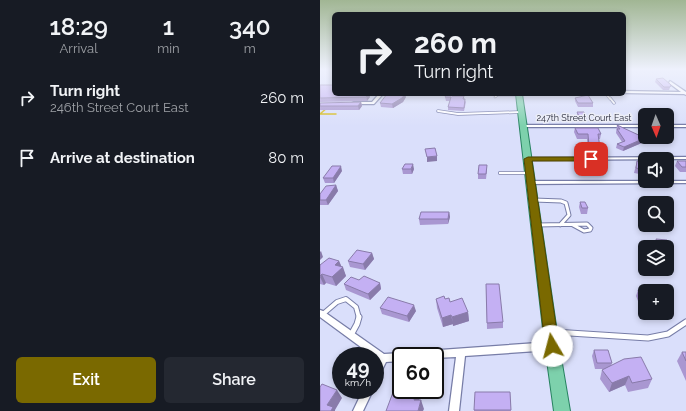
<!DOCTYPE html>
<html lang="en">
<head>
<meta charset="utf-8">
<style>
	body { margin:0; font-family:Raleway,sans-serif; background:#242831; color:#f1f3f6; height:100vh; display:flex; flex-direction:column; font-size:15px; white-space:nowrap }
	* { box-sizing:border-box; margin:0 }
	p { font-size:13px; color:#9ea1a6 }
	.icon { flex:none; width:22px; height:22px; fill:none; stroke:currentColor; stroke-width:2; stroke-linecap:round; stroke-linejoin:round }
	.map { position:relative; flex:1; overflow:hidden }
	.panel { display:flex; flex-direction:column; background:#171b24; width:320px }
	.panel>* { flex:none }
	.hud { position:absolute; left:12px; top:12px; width:294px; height:84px; border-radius:6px; box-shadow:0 2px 6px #0003; background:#171b24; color:#f1f3f6; overflow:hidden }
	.needle { width:26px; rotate:178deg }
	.buttons { position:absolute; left:318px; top:108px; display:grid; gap:8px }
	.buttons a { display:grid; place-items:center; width:36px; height:36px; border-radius:6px; background:#171b24; box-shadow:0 2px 6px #0003; font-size:20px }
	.speed { position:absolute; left:12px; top:347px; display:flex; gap:8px; font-size:20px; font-weight:700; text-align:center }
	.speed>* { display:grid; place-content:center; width:52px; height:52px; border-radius:50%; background:#171b24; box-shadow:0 2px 6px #0003; line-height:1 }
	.speed small { font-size:10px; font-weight:400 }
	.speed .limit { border:2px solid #111; border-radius:6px; background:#fff; color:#111 }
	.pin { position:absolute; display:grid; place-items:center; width:34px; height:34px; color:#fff; margin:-17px; border-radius:8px; box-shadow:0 2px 6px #0006 }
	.me { position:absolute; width:44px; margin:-22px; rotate:352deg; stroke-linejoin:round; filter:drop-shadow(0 0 3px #0008) }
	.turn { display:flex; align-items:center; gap:14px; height:84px; padding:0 16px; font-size:18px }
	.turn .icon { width:52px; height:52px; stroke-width:2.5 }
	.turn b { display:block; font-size:28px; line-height:34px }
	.eta { display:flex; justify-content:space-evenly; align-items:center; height:68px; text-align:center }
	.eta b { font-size:24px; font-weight:600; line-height:28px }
	.primary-button { display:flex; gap:8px; margin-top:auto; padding:8px 16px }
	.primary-button a { flex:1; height:46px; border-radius:6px; background:#7a6900; color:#fff; font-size:16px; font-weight:600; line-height:46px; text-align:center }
	.primary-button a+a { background:#242831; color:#f1f3f6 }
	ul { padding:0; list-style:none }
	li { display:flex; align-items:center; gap:12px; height:60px; padding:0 16px }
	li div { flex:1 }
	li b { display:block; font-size:15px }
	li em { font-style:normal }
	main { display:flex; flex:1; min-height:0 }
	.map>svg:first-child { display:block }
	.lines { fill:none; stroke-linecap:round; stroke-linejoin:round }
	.stream { stroke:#d6ba15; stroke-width:1.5 }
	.lane-far5-casing { stroke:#777da7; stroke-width:2.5 }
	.lane-far4-casing { stroke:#777da7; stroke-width:3.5 }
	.lane-far3-casing { stroke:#777da7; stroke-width:4 }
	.lane-far2-casing { stroke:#777da7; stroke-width:5 }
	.lane-far1-casing { stroke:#777da7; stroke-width:6 }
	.lane-casing { stroke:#777da7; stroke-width:7 }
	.street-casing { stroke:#777da7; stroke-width:2.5 }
	.primary-casing { stroke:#278360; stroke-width:2 }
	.lane-far5 { stroke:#fff; stroke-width:1.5 }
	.lane-far4 { stroke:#fff; stroke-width:2 }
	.lane-far3 { stroke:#fff; stroke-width:2.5 }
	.lane-far2 { stroke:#fff; stroke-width:3 }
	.lane-far1 { stroke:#fff; stroke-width:4 }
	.lane { stroke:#fff; stroke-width:5 }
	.street { fill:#fff; fill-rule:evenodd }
	.primary { fill:#7dd1ac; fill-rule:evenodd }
	.wall { fill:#a997d1 }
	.shaded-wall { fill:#897baa }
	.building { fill:#c4b0f3; stroke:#897baa }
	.route { fill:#7a6900; stroke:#4f4400 }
	.labels { text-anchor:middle; stroke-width:3; stroke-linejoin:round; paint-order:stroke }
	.far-street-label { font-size:9px; fill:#27293b; stroke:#eceef7 }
</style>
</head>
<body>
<main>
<section class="panel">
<div class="eta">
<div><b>18:29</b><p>Arrival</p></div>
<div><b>1</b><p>min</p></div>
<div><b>340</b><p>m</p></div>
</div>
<ul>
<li><svg class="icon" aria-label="right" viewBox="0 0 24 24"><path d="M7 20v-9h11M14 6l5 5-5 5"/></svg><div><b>Turn right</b><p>246th Street Court East</p></div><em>260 m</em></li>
<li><svg class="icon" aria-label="arrive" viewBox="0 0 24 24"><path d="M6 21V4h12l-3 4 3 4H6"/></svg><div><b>Arrive at destination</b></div><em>80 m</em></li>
</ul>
<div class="primary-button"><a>Exit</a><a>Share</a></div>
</section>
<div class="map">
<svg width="366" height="411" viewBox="0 0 366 411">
	<rect width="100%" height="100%" fill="#dadffb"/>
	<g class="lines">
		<path class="stream" d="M7 108 0 114H16"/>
		<defs>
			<path id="lane-far5" d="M286 94 290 99
				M175 97 178 95H199"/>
			<path id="lane-far4" d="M290 98 294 103
				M118 111 138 114 201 112"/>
			<path id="lane-far3" d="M180 173H208"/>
			<path id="lane-far2" d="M214 200 241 201 246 203 249 215 240 225
				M218 225 267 224 271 228 270 230 264 231 253 225"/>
			<path id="lane-far1" d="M3 314 17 302 26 299 36 307 39 318"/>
			<path id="lane" d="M234 332 328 338 348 334 366 322
				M31 335 37 324 39 317"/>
			<path id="street" d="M350 81 366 92V95L364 94 304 93V91L361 92 349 83Z
				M59 94H63L54 104H34L32 103 34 102H52Z
				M202 125H325V127H203L201 126Z
				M347 125H366V127H347Z
				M366 157V159L208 160 206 159 208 158Z
				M210 181H366V183L208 184 207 183Z
				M0 310 3 311 64 354 81 353 84 354 85 356H81V361L66 362 58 378 55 380V365L58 359 55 357V356H53L0 317Z
				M232 342 235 343 236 346 235 349 232 350 145 356 139 411H129L136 357 115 358V356H87L88 353 91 352Z
				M43 390H53L43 411H33Z"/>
			<path id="primary" d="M196 94H202L239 346 250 411H234L225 346Z"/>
		</defs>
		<use href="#lane-far5" class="lane-far5-casing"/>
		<use href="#lane-far4" class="lane-far4-casing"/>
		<use href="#lane-far3" class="lane-far3-casing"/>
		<use href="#lane-far2" class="lane-far2-casing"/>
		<use href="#lane-far1" class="lane-far1-casing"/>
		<use href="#lane" class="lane-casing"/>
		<use href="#street" class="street-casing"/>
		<use href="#primary" class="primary-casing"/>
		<use href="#lane-far5" class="lane-far5"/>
		<use href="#lane-far4" class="lane-far4"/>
		<use href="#lane-far3" class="lane-far3"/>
		<use href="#lane-far2" class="lane-far2"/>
		<use href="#lane-far1" class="lane-far1"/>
		<use href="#lane" class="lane"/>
		<use href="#street" class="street"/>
		<use href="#primary" class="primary"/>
	</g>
	<path class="wall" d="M336 79 351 85 349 90H343L335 82Z
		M0 85 14 94H50L49 95 50 97 47 101 0 102Z
		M127 94H134L133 96 144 99 146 102 144 111 128 110V107L130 101H126L125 97Z
		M86 97 83 102 73 108 61 107 60 103Z
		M255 98 273 103V107H258L255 101Z
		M41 102 42 106 39 110H0V106Z
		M257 112 267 117 266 122H259L257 117Z
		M297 125 324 142 303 151 296 148 297 144 302 142 296 133Z
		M255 128 281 134 280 139H278L280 148 279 153 268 151 267 139H257L254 132Z
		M317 161 325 162V175L314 173Z
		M357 161H366V172H360L355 166Z
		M82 169H94L92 174H83Z
		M167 170 166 179H158V174Z
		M22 171 14 183H5L3 178Z
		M16 185 18 191 8 205H0V200Z
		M260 202 268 208 267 214H261L259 207Z
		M129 212 130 217 128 224 100 225 99 219Z
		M324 217H325V225H342L341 228H325L322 223Z
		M336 239 349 245 348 248 347 247H325V255L323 247 324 241 335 242Z
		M52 253 54 259 45 270 30 267 28 261Z
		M19 261 26 276 16 286 6 283 4 285 0 284V265Z
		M39 280 60 283 61 289 50 300 26 290 24 284Z
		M166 284 183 322V328L167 329Z
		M318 290 325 291V306H320L316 296Z
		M116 299 130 302 148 312 149 321 133 326V324L123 327 117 308Z
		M60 308 96 311 89 322 62 314Z
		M274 350 292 363 291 366 332 379 328 388 308 392 305 385 289 392 280 379 282 370 285 369H275L272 356Z
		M366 351V381L357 361 362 352H366Z
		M190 392 191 411H154V410Z"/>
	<path class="shaded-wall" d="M46 94H50L49 95 50 97 47 101Z
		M85 94 86 97 83 102 73 108 72 104Z
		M41 102 42 106 39 110 38 106Z
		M325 138 324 142 303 151 304 147Z
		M117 156V161L107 162V157Z
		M93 164 94 169 92 174 91 169Z
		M21 166 22 171 14 183 13 178Z
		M16 185 18 191 8 205 6 200Z
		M129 212 130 217 128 224V219Z
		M1 251 3 257 0 260V252Z
		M52 253 54 259 45 270 43 264Z
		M19 261 22 268 23 267 26 276 16 286 12 277 15 265Z
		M2 274 6 283 4 285 0 277Z
		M60 283 61 289 50 300 48 294Z
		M94 305 96 311 89 322 87 316Z
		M148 312 149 321 133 326 132 317Z
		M131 315 133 324 123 327 122 318Z
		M309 376 305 385 289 392 292 383Z
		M17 390 22 398 15 410V411H11L7 405Z
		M97 390H102L97 408 94 400Z
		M101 400 104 409 103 411H98Z"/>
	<path class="building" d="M343 78 351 85 350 87H344L336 79Z
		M0 85H14V94H49L46 97 0 98Z
		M67 94H85L82 98 72 104 60 103Z
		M127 94H133L132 96H144L143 99H145L144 108 128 107 131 97H125Z
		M268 95 273 103H258L255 98Z
		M41 102 38 106H0V103Z
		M257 112H264L267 117 260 118Z
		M297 125 325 138 304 147 297 144 305 141 297 129H300Z
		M255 128H278L281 134H278L280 148 269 147 268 134H258Z
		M115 148 117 156 107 157 105 149Z
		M317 161 325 162V170L316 168Z
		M357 161H366V167H362Z
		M85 164H93L91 169H82Z
		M159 165H167L166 174H158Z
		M12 166H21L13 178H3Z
		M16 185 6 200H0V194L6 186Z
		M260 202H265L268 208H262Z
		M101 212H129L128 219H99Z
		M336 239 347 240 349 245 338 244Z
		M324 241 337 242 339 247H326Z
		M37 250 52 253 43 264 28 261Z
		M9 258 19 261 15 265 23 267 12 277 2 274 0 276V265Z
		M44 276 60 283 48 294 24 284 31 277 39 280Z
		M166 284H179L183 322 167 323Z
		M318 290H332L333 291H325V300H322Z
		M124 296 125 299 129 298 130 302 142 298 148 312 132 317 131 315 122 318 116 299Z
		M68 297 94 305 87 316 60 308Z
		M274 350H288L292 363H277Z
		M362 352H366V361Z
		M321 357 332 379 312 383 309 376 292 383 282 370 304 359Z
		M78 379 81 380V390H97L94 400H101L98 411H66Z
		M2 384 17 390 7 405 13 407 11 411H0V387Z
		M155 392H190L191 410H154Z"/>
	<linearGradient id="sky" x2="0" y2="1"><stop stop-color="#a1b694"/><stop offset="0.55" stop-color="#eef1fd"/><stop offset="1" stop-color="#eef1fd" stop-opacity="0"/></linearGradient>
	<rect width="366" height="126" fill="url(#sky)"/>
	<path class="route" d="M208 157H271L275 159 271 161H212L239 346 237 351 232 353 227 351 225 346 204 159Z"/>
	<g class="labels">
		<g class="far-street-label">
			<text x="264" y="121">247th Street Court East</text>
		</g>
	</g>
</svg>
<div class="buttons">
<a><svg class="needle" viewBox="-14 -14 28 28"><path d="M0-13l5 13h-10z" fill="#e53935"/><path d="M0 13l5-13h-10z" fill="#9ea1a6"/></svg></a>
<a><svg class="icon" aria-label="sound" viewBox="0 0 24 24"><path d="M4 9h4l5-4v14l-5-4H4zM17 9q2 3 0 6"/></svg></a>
<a><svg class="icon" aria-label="search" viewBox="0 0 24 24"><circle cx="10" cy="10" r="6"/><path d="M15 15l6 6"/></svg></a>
<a><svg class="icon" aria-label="layers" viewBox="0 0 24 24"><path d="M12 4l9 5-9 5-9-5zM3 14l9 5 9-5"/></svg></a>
<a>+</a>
</div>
<div class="speed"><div>49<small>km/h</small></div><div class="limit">60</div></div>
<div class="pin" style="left:271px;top:159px;background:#d93025"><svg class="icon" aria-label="arrive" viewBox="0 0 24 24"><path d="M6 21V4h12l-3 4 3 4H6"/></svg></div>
<svg class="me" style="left:232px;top:346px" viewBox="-20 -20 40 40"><circle r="19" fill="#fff"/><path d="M0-13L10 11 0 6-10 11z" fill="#7a6900"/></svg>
<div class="hud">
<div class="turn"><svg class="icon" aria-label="right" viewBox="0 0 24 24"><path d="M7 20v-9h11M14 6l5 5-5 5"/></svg><div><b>260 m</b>Turn right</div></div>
</div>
</div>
</main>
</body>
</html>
